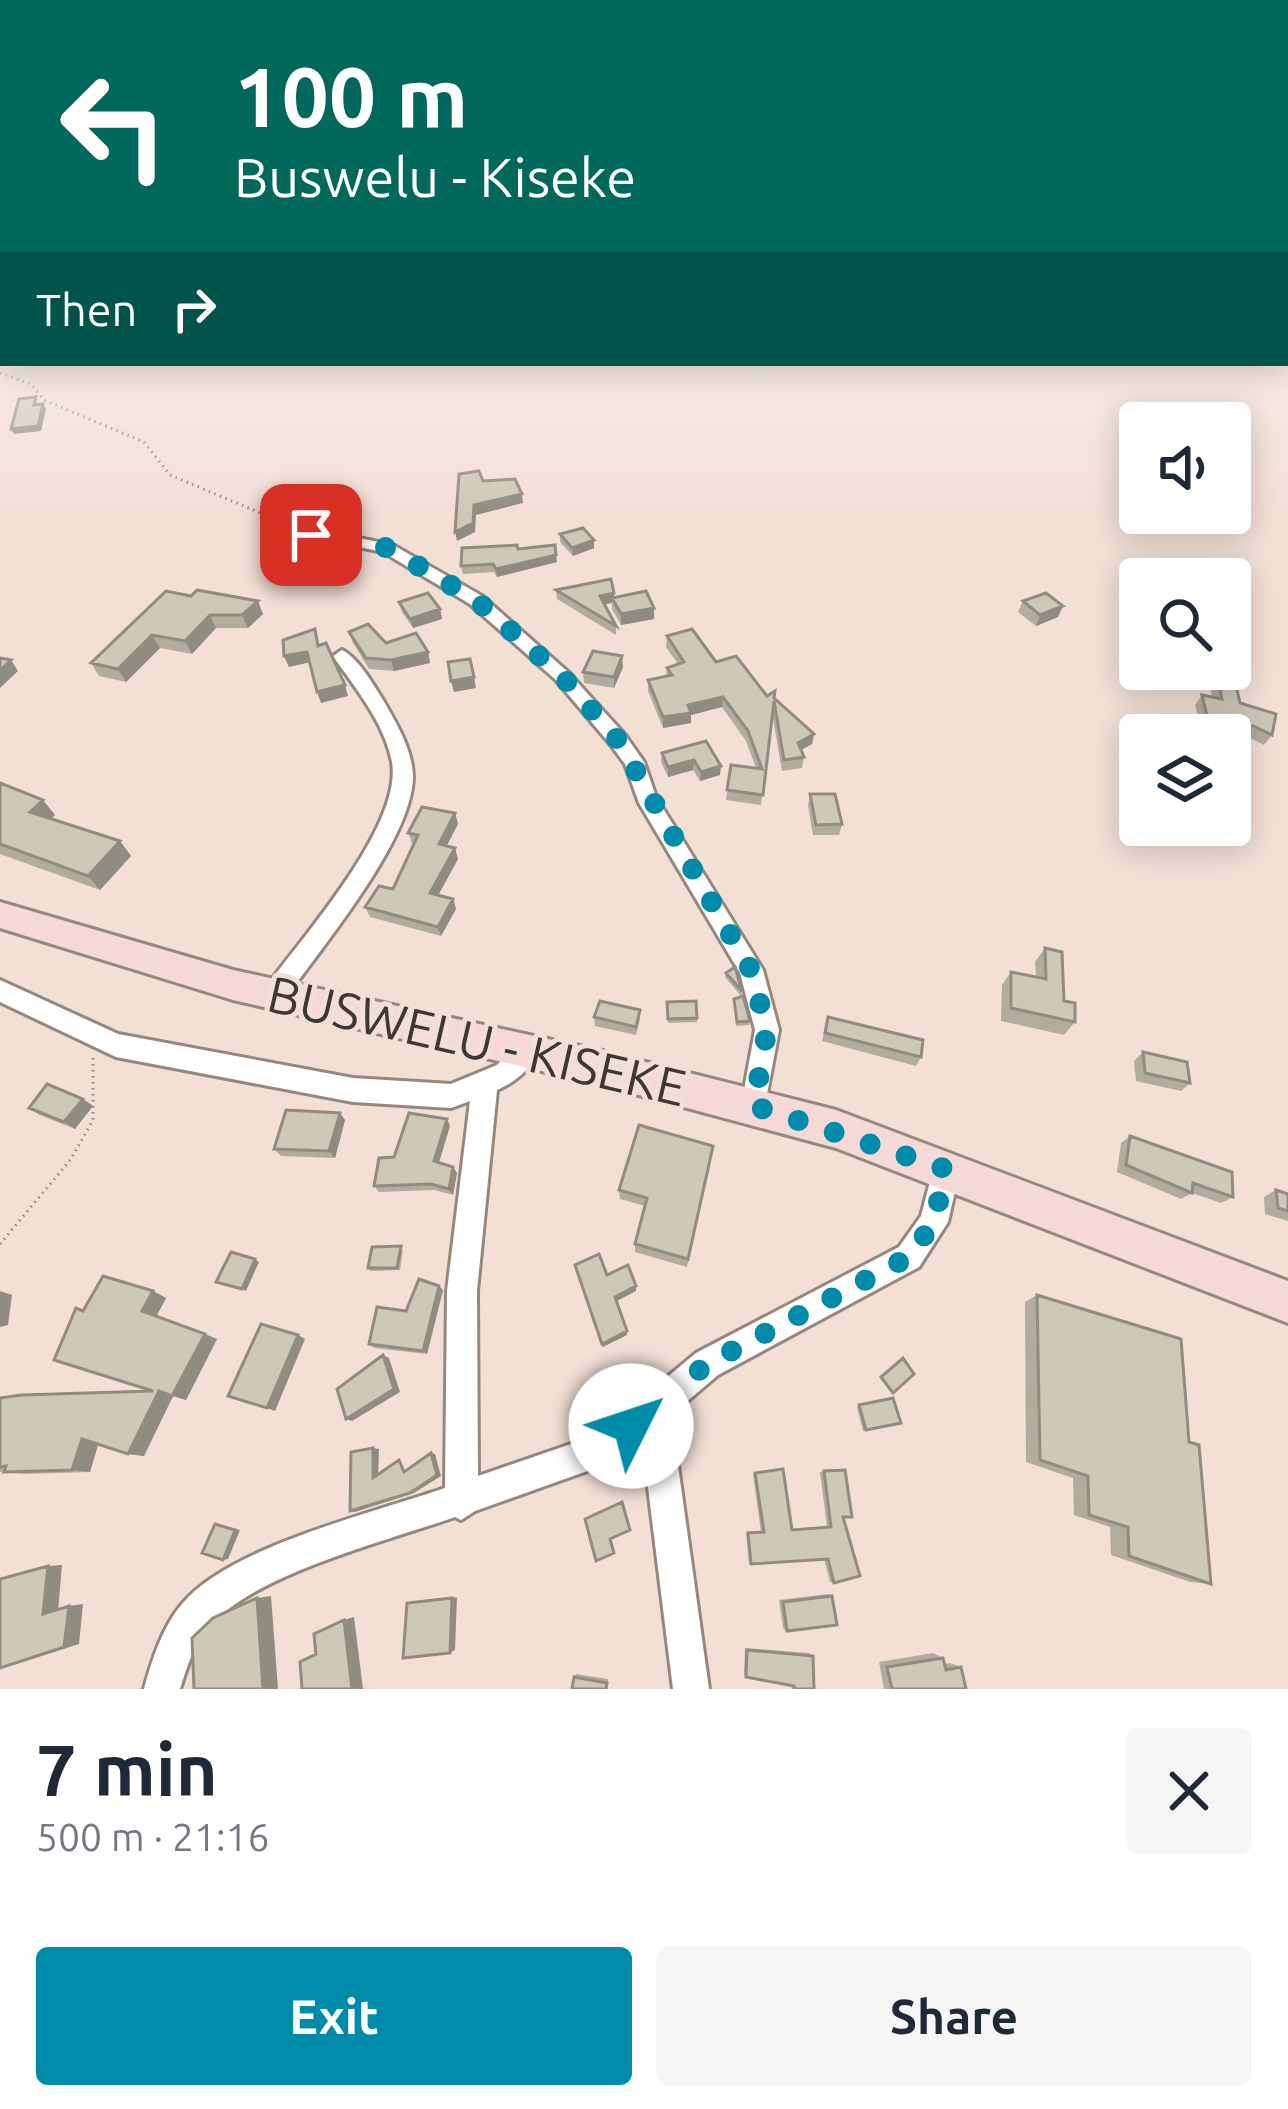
<!DOCTYPE html>
<html lang="en">
<head>
<meta charset="utf-8">
<style>
	body { margin:0; font-family:Ubuntu,sans-serif; background:#f6f6f7; color:#1f2937; height:100vh; display:flex; flex-direction:column; font-size:45px; white-space:nowrap }
	* { box-sizing:border-box; margin:0 }
	p { font-size:39px; color:#747a83 }
	.icon { flex:none; width:66px; height:66px; fill:none; stroke:currentColor; stroke-width:2; stroke-linecap:round; stroke-linejoin:round }
	.map { position:relative; height:1689px; overflow:hidden }
	.side { display:flex; flex-direction:column; background:#fff; flex:1 }
	.side>* { flex:none }
	.hud { position:absolute; left:0px; top:0px; width:1290px; height:366px; box-shadow:0 6px 30px #0003; background:#00695c; color:#fff; overflow:hidden }
	.tools { position:absolute; left:1119px; top:402px; display:grid; gap:24px }
	.tools a { display:grid; place-items:center; width:132px; height:132px; border-radius:12px; background:#fff; box-shadow:0 6px 30px #0003; font-size:60px }
	.pin { position:absolute; display:grid; place-items:center; width:102px; height:102px; color:#fff; margin:-51px; border-radius:24px; box-shadow:0 6px 18px #0006 }
	.me { position:absolute; width:132px; margin:-66px; rotate:49deg; stroke-linejoin:round; filter:drop-shadow(0 0 9px #0008) }
	.turn { display:flex; align-items:center; gap:42px; height:252px; padding:0 36px; font-size:54px }
	.turn .icon { width:156px; height:156px; stroke-width:2.5 }
	.turn b { display:block; font-size:84px; line-height:102px }
	.then { display:flex; align-items:center; height:114px; padding:0 36px; background:#0003; gap:24px; font-size:45px }
	.round { display:grid; place-items:center; flex:none; width:126px; height:126px; border-radius:12px; background:#f6f6f7 }
	.headline { display:flex; align-items:center; justify-content:space-between; height:204px; padding:0 36px }
	h1 { font-size:72px; font-weight:700; line-height:90px }
	.button { display:flex; gap:24px; margin-top:auto; padding:24px 36px }
	.button a { flex:1; height:138px; border-radius:12px; background:#008baa; color:#fff; font-size:48px; font-weight:700; line-height:138px; text-align:center }
	.button a+a { background:#f6f6f7; color:#1f2937 }
	.map>svg:first-child { display:block }
	.lines { fill:none; stroke-linecap:round; stroke-linejoin:round }
	.street-casing { stroke:#97887d; stroke-width:6 }
	.secondary-casing { stroke:#97887d; stroke-width:6 }
	.path { stroke:#948880; stroke-width:3; stroke-dasharray:1.5 4.5; stroke-linecap:butt }
	.street { fill:#fff; fill-rule:evenodd }
	.secondary { fill:#f4d9d7; fill-rule:evenodd }
	.wall { fill:#b2ac9d }
	.shaded-wall { fill:#918c80 }
	.building { fill:#cfc8b7; stroke:#918c80; stroke-width:3 }
	.route { stroke:#008baa; stroke-width:21; stroke-dasharray:0 37.8 }
	.labels { text-anchor:middle; stroke-width:10; stroke-linejoin:round; paint-order:stroke }
	.near-street-label { font-size:51px; fill:#3e3733; stroke:#f2e0d5 }
</style>
</head>
<body>
<div class="map">
<svg width="1288" height="1689" viewBox="0 0 1288 1689">
	<rect width="100%" height="100%" fill="#f2e0d5"/>
	<g class="lines">
		<defs>
			<path id="street" d="M0 314H3V321H0Z
				M286 523 393 545 482 596 568 672 625 735 644 762 656 797 763 970 779 1030 763 1115 754 1119 745 1115 741 1106 755 1030 740 973 639 803 625 764 611 745 556 680 470 604 383 552 281 531V525Z
				M342 650C359 659 372 683 383 700 396 723 413 750 413 778 411 842 320 949 282 1003L274 1006 266 1003 262 995 266 987C302 938 403 825 392 762 384 722 356 689 333 656Z
				M0 980 118 1034 353 1078 451 1084 497 1065 516 1045 525 1041 534 1045 537 1053C529 1071 515 1082 497 1090L477 1291 478 1476 597 1435 640 1400 643 1393 654 1388 696 1353 899 1247 921 1216 936 1159 946 1155 956 1159 960 1169 948 1222 919 1267 718 1375 671 1415 709 1689H673L642 1439 618 1459 607 1464 475 1511 461 1520 455 1517C387 1541 252 1574 207 1629 193 1647 187 1667 180 1689H144C152 1660 162 1628 182 1604 229 1547 373 1513 445 1488L447 1291 470 1101 451 1108 353 1102 116 1057 0 1002Z"/>
			<path id="secondary" d="M0 902 233 970 598 1050 836 1110 1288 1281V1323L836 1148 598 1084 233 1000 0 928Z"/>
		</defs>
		<use href="#street" class="street-casing"/>
		<use href="#secondary" class="secondary-casing"/>
		<path class="path" d="M0 373 31 384 44 400 144 442 170 475 270 517
			M0 1244 71 1159 93 1120V1056"/>
		<use href="#street" class="street"/>
		<use href="#secondary" class="secondary"/>
	</g>
	<path class="wall" d="M560 534 594 540V548L573 556 560 542Z
		M518 549 557 562 497 577 494 572 463 574 461 566Z
		M556 590 614 597 654 608V619L621 625 612 609V603L605 604 616 626V635L557 599Z
		M191 596 263 614 248 628H216L192 654 160 648 126 682 99 676 91 663Z
		M1023 601 1058 617 1036 626 1018 612Z
		M399 602 440 609 442 619 413 628 402 612Z
		M349 632 428 652 430 663 394 671 369 669 353 643Z
		M667 636 716 662 774 698 814 734 812 744 801 750 804 757 802 768 782 771 772 713 761 805 726 800 731 765 756 768 746 741 722 707 691 715V723L663 728 648 691V680L666 676 667 668 678 664 666 647Z
		M623 667 614 688 584 683 583 672Z
		M1216 670 1240 703 1272 735 1264 745 1246 736 1201 730 1195 705 1202 695 1212 697 1209 680Z
		M706 741 720 775 700 781 693 770 668 777 661 762 662 753Z
		M0 783 55 815 51 819 120 841 131 856 100 890 0 854Z
		M810 794 842 824 839 835H813L808 805Z
		M455 813 458 824 446 846 458 859 438 895 453 899 456 909 441 936 370 917 365 907 393 889 414 844 412 843 408 833Z
		M1045 948 1064 1001 1075 1022 1064 1035 1001 1021 1002 985 1011 972 1036 977 1035 962Z
		M726 973 742 991 741 996 725 977Z
		M734 999 750 1021 749 1025 736 1026Z
		M696 1001 697 1022 668 1023 667 1002Z
		M594 1017 640 1019 636 1035 595 1026Z
		M828 1017 921 1057 916 1066 822 1041Z
		M1143 1052 1190 1083 1181 1091 1136 1081 1134 1061Z
		M83 1099 93 1106 75 1129 40 1115 29 1108Z
		M340 1113 345 1120 335 1158 281 1156 274 1149Z
		M450 1126 439 1163 457 1173 453 1195 434 1190 379 1192 374 1186 394 1157Z
		M1130 1136 1233 1197 1221 1203 1192 1193 1181 1199 1117 1172 1121 1143Z
		M713 1146 687 1267 635 1252V1244L645 1206 620 1199 619 1190Z
		M1276 1190 1288 1194V1221L1265 1214 1264 1197Z
		M403 1249 400 1270 371 1271 368 1268Z
		M443 1290 427 1354 374 1348 369 1344 406 1311Z
		M153 1291 166 1298 156 1317 217 1339 186 1400 173 1396 144 1456 128 1454 98 1444 90 1472 24 1474 0 1472V1398L153 1391 83 1311Z
		M1037 1295 1189 1442 1211 1584 1190 1582 1111 1555 1110 1527 1074 1515 1073 1478 1026 1462 1025 1302Z
		M859 1405 901 1423 863 1431 857 1407Z
		M824 1471 843 1517 834 1583 830 1582 824 1559 749 1563 746 1533 761 1532 753 1474 755 1473 792 1530 827 1527 820 1472Z
		M828 1594 832 1596 787 1631 783 1628 779 1600Z
		M745 1648 809 1653 813 1656 814 1689H792L791 1686 746 1677 744 1674Z
		M933 1653 943 1658 944 1664 950 1663 961 1667 966 1689H884L879 1662Z
		M576 1674 608 1679 607 1689 574 1677Z"/>
	<path class="shaded-wall" d="M43 404 46 409 41 431 14 434 11 429Z
		M522 494 523 503 476 515 475 532 457 541 455 532 474 505Z
		M594 540V548L573 556 572 548Z
		M556 555 557 562 497 577 496 569Z
		M614 593V602L612 598V603L601 605 600 596Z
		M258 601 263 614 248 628 242 615Z
		M1063 606 1058 617 1036 626 1040 615Z
		M654 608V619L621 625V614Z
		M440 609 442 619 413 628 410 619Z
		M210 615 216 628 192 654 185 641Z
		M152 635 160 648 126 682 118 669Z
		M307 652 311 662 289 667 284 656Z
		M428 652 430 663 394 671 391 660Z
		M622 656 623 667 614 688V677Z
		M11 660 18 671 0 688V670Z
		M474 677 476 688 454 692 451 681Z
		M345 685 348 696 321 703 317 692Z
		M723 697 722 707 691 715V723L663 728V717L688 705Z
		M814 734 812 744 796 753 798 743Z
		M694 760 693 770 668 777V767Z
		M721 766 720 775 700 781 701 772Z
		M43 800 55 815 43 827 30 812Z
		M455 813 458 824 442 855 439 844Z
		M120 841 131 856 100 890 88 876Z
		M455 848 458 859 434 903 430 893Z
		M453 899 456 909 441 936 438 927Z
		M83 1099 93 1106 75 1129 64 1122Z
		M340 1113 345 1120 335 1158 329 1151Z
		M447 1119 450 1126 437 1168 434 1161Z
		M453 1167 457 1173 453 1195 449 1189Z
		M255 1259 259 1262 246 1291 242 1289Z
		M439 1286 443 1290 427 1354 423 1351Z
		M636 1286V1291L615 1302V1297Z
		M0 1291 12 1295 8 1325 0 1327Z
		M153 1291 166 1298 156 1317 142 1311Z
		M627 1331V1335L603 1347 602 1344Z
		M205 1334 217 1339 186 1400 173 1396 144 1456 128 1454 159 1391Z
		M298 1335 305 1339 275 1411 267 1408Z
		M383 1355 389 1358 400 1392 352 1421 346 1419Z
		M82 1439 99 1442 90 1472 72 1470Z
		M373 1448 379 1449 378 1478H373Z
		M431 1453 435 1454 441 1476 414 1493 355 1512 350 1511Z
		M215 1524 240 1530 228 1559 223 1560Z
		M62 1565 58 1612 43 1614 48 1566Z
		M271 1596 278 1689H263L257 1598Z
		M457 1597 455 1650 450 1653 452 1598Z
		M83 1604 79 1644 0 1669 69 1606Z
		M354 1617 363 1689H352L344 1620Z"/>
	<path class="building" d="M36 397 34 405 43 404 38 426 11 429 19 399Z
		M479 471 483 481 515 479 522 494 474 505 473 523 455 532 459 474Z
		M583 528 594 540 572 548 560 534Z
		M517 545 518 549 555 545 556 555 496 569 493 564 461 566 462 548Z
		M611 579 614 593 600 596 616 626 556 590Z
		M197 590 258 601 242 615H210L185 641 152 635 118 669 91 663 166 591 191 596Z
		M646 591 654 608 621 614 612 598Z
		M428 593 440 609 410 619 399 602Z
		M1046 593 1063 606 1040 615 1023 601Z
		M368 624 386 643 416 633 428 652 391 660 366 658 349 632Z
		M315 629 318 646 326 643 345 685 317 692 307 652 284 656 283 640Z
		M692 629 716 662 736 656 767 696 775 691 774 698 814 734 798 743 804 757 784 760 774 701 763 795 727 790 731 765 762 769 748 731 723 697 688 705 691 713 663 717 648 680 672 675 667 668 684 662 667 636Z
		M593 651 622 656 614 677 583 672Z
		M0 658 11 660 0 670Z
		M470 659 474 677 451 681 448 662Z
		M1216 670 1233 672 1240 703 1276 714 1272 735 1253 726 1208 720 1202 695 1222 699Z
		M706 741 721 766 701 772 694 760 668 767 662 753Z
		M0 783 43 800 30 812 120 841 88 876 0 844Z
		M810 794H835L842 824 816 825Z
		M422 807 455 813 439 844 455 848 430 893 453 899 438 927 365 907 379 886 393 889 418 835 408 833Z
		M1045 948 1062 952 1064 1001 1075 1003V1022L1011 1008V972L1046 979Z
		M735 967 742 991 726 973Z
		M743 996 750 1021 737 1022 734 999Z
		M600 1001 640 1010 636 1027 594 1017Z
		M696 1001 697 1018 668 1019 667 1002Z
		M828 1017 923 1040 921 1057 825 1033Z
		M1143 1052 1187 1062 1190 1083 1145 1073Z
		M47 1084 83 1099 64 1122 29 1108Z
		M286 1110 340 1113 329 1151 274 1149Z
		M409 1113 447 1119 434 1161 453 1167 449 1189 431 1184 374 1186 379 1158 394 1157Z
		M639 1125 713 1146 688 1259 635 1244 647 1198 619 1190Z
		M1130 1136 1232 1172 1233 1197 1193 1183 1192 1193 1126 1165Z
		M1276 1190 1288 1194V1211L1278 1208Z
		M401 1246 397 1268H368L372 1247Z
		M231 1252 255 1259 242 1289 216 1282Z
		M599 1254 607 1275 628 1265 636 1286 615 1297 627 1331 602 1344 575 1265Z
		M103 1276 153 1291 142 1311 205 1334 172 1396 159 1391 128 1454 82 1439 72 1470 4 1472 6 1466 0 1467V1398L21 1395 153 1391 54 1360 76 1308 83 1311Z
		M419 1279 439 1286 423 1351 369 1344 377 1307 406 1311Z
		M1037 1295 1181 1339 1189 1442 1199 1445 1211 1584 1129 1556 1128 1527 1089 1515 1088 1476 1040 1460Z
		M261 1324 298 1335 267 1408 228 1396Z
		M383 1355 394 1389 346 1419 337 1389Z
		M903 1358 914 1374 893 1393 881 1377Z
		M893 1398 901 1423 866 1430 859 1405Z
		M373 1448V1478L399 1460 404 1472 431 1453 437 1475 410 1493 350 1511 351 1452Z
		M783 1469 792 1530 831 1527 824 1471 845 1470 852 1517H843L860 1576 834 1583 828 1559 751 1564 748 1533 764 1532 755 1473Z
		M622 1502 630 1530 610 1539 614 1553 596 1561 585 1519Z
		M215 1524 235 1530 223 1560 202 1553Z
		M48 1566 43 1614 69 1606 64 1647 0 1668V1579Z
		M832 1596 837 1625 787 1631 783 1602Z
		M257 1598 263 1689H194L192 1638 213 1618Z
		M452 1598 450 1653 403 1658 407 1603Z
		M344 1620 352 1689H302L300 1662 316 1654 314 1634Z
		M747 1650 813 1656 814 1689H795L794 1686 746 1677Z
		M943 1658 946 1670 961 1667 966 1689H892L887 1667Z
		M574 1677 607 1683 606 1689H572Z"/>
	<linearGradient id="sky" x2="0" y2="1"><stop stop-color="#8fbab7"/><stop offset="0.54" stop-color="#f9f1ec"/><stop offset="1" stop-color="#f9f1ec" stop-opacity="0"/></linearGradient>
	<rect width="1288" height="512" fill="url(#sky)"/>
	<g class="lines">
		<path class="route" d="M311 535 388 548 476 600 562 676 618 740 751 970 767 1030 754 1106 946 1169 934 1222 909 1257 707 1364 631 1426"/>
	</g>
	<g class="labels">
		<g class="near-street-label">
			<text transform="translate(477 1041) rotate(13)" y="18">BUSWELU - KISEKE</text>
		</g>
	</g>
</svg>
<div class="tools">
<a><svg class="icon" aria-label="sound" viewBox="0 0 24 24"><path d="M4 9h4l5-4v14l-5-4H4zM17 9q2 3 0 6"/></svg></a>
<a><svg class="icon" aria-label="search" viewBox="0 0 24 24"><circle cx="10" cy="10" r="6"/><path d="M15 15l6 6"/></svg></a>
<a><svg class="icon" aria-label="layers" viewBox="0 0 24 24"><path d="M12 4l9 5-9 5-9-5zM3 14l9 5 9-5"/></svg></a>
</div>
<div class="pin" style="left:311px;top:535px;background:#d93025"><svg class="icon" aria-label="arrive" viewBox="0 0 24 24"><path d="M6 21V4h12l-3 4 3 4H6"/></svg></div>
<svg class="me" style="left:631px;top:1426px" viewBox="-20 -20 40 40"><circle r="19" fill="#fff"/><path d="M0-13L10 11 0 6-10 11z" fill="#008baa"/></svg>
<div class="hud">
<div class="turn"><svg class="icon" aria-label="left" viewBox="0 0 24 24"><path d="M17 20v-9H6M10 6l-5 5 5 5"/></svg><div><b>100 m</b>Buswelu - Kiseke</div></div>
<div class="then">Then<svg class="icon" aria-label="right" viewBox="0 0 24 24"><path d="M7 20v-9h11M14 6l5 5-5 5"/></svg></div>
</div>
</div>
<section class="side">
<div class="headline"><div><h1>7 min</h1><p>500 m · 21:16</p></div><a class="round"><svg class="icon" aria-label="close" viewBox="0 0 24 24"><path d="M6 6l12 12M18 6L6 18"/></svg></a></div>
<div class="button"><a>Exit</a><a>Share</a></div>
</section>
</body>
</html>
